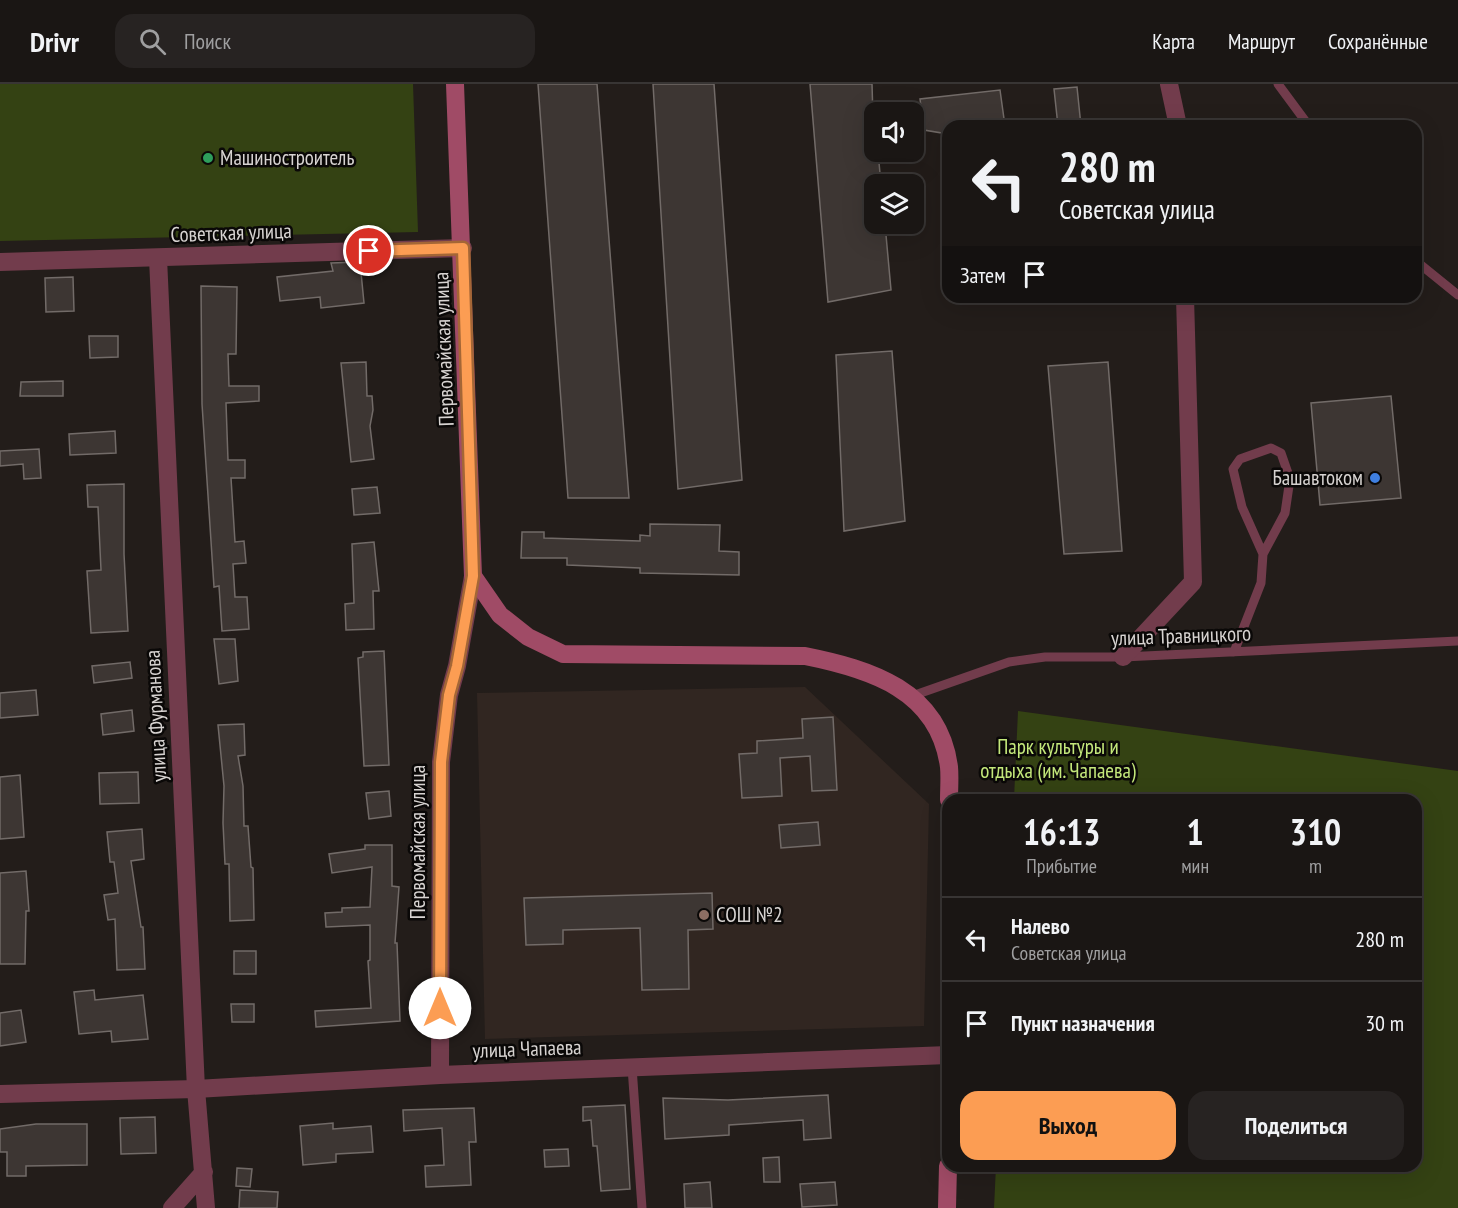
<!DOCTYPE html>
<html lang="ru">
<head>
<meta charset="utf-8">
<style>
	body { margin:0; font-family:"PT Sans Narrow",sans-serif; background:#272322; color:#f1f3f6; height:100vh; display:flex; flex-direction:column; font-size:22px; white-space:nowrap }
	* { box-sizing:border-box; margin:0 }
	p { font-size:20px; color:#9f9fa0 }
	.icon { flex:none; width:33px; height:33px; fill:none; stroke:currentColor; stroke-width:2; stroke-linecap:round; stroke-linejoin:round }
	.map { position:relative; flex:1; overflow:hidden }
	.details { position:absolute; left:942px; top:710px; width:480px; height:378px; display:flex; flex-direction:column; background:#1a1614; border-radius:18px; box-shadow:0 6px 24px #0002,0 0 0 2px #383534 }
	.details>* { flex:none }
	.hud { position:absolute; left:942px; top:36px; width:480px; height:183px; border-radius:18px; box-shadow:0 6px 24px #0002,0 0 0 2px #383534; background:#1a1614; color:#f1f3f6; overflow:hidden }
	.buttons { position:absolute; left:864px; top:18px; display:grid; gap:12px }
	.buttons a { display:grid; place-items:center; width:60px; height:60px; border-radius:12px; background:#1a1614; box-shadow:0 6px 24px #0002,0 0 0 2px #383534; font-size:30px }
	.pin { position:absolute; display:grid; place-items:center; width:51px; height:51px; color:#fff; margin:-26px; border:3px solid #fff; border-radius:50%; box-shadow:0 2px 6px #0007 }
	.me { position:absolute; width:66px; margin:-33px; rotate:0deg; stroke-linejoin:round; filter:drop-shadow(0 0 4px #0008) }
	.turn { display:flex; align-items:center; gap:21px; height:126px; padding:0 18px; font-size:27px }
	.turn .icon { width:78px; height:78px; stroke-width:2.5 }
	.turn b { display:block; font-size:42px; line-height:51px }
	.then { display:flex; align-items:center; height:57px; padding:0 18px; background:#0003; gap:12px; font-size:22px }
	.eta { display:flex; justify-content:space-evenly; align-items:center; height:102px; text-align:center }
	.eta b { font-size:36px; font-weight:600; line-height:42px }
	.primary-button { display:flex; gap:12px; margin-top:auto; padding:12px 18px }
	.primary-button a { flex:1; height:69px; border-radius:18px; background:#fc9d53; color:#111; font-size:24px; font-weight:600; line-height:69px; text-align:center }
	.primary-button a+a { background:#272322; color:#f1f3f6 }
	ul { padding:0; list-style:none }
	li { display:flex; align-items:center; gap:18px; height:84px; padding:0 18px; border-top:2px solid #383534 }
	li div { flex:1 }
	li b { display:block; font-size:22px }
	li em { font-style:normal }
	header { display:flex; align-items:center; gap:36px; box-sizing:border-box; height:84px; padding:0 30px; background:#1a1614; border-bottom:2px solid #383534 }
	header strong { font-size:28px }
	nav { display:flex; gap:33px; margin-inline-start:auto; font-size:21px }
	.search { width:420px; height:54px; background:#272322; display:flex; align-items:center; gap:15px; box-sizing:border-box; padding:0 21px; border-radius:18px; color:#9f9fa0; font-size:22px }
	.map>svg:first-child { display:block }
	.built { fill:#312621 }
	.green { fill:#344213 }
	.building { fill:#3d3633; stroke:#726b68; stroke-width:1.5 }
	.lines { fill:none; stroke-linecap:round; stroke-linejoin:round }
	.service { stroke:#723c4c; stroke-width:9 }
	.minor { stroke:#723c4c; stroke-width:18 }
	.secondary { stroke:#a04b66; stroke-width:18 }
	.route-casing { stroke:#a46636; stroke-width:15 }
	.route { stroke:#fc9d53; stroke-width:10 }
	.leisure-dot { fill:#2e9e5b; stroke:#0a0807; stroke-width:2 }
	.shop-dot { fill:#3f7fe0; stroke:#0a0807; stroke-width:2 }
	.education-dot { fill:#8d6e63; stroke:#0a0807; stroke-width:2 }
	.labels { text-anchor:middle; stroke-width:5; stroke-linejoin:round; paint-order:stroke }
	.poi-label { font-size:21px; fill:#d7d3d1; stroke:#0a0807; text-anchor:start }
	.street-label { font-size:21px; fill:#d7d3d1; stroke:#0a0807 }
	.park-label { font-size:21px; fill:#c4e87b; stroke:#0a0807 }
</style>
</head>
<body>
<header>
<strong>Drivr</strong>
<div class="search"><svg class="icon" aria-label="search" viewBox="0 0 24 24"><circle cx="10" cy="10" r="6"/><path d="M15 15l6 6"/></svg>Поиск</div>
<nav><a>Карта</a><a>Маршрут</a><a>Сохранённые</a></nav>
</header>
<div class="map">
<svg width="1458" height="1124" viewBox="0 0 1458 1124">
	<rect width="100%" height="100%" fill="#231d1a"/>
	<path class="built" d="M805 603 929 720 924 942 485 955 477 609Z"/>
	<path class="green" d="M0 0H413L418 148 0 157Z
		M1018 627 1458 687V1124H994L996 1082H1416V716L1014 715Z"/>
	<path class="building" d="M538 0H597L629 414H568Z
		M653 0H714L742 396 678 405Z
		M810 0H872L874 68H878L881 100H874V140H885L891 206 828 218Z
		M1077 3 1081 42H1058L1054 5Z
		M1000 6 1005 42H948V50L924 46 920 15Z
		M360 178 364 219 321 224 320 213 280 217 277 193 333 187 331 179Z
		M73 193 74 227 46 228 45 194Z
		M201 202 237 203 236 270H228L229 302H259V317L226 319 228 376H245V394H231L235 458 244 457 246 479 233 480 235 513H247L249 545 222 547 219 502 214 503 202 320Z
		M89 252H118V273L90 274Z
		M892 267 905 437 844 447 836 271Z
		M366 278 367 312H372L373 326 370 342 374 375 351 378 341 279Z
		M1108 278 1122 467 1064 470 1048 282Z
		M63 297V312H20L21 298Z
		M1391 312 1401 414 1320 421 1311 319Z
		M115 347 116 369 70 371 69 350Z
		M39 365 41 394 24 395 23 380 0 382V367Z
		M124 400V470L128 547 91 549 87 487 101 486 98 423H88L87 401Z
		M377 403 380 429 354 431 352 405Z
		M650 440 720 441 719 467 739 468V491L640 489V484L567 481V474H521L522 448H544V454L640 457V451L650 452Z
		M374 458 379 507H373L374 545 346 546 345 520 354 519 352 460Z
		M214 555H235L238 597 219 600Z
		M384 567 389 681 364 682 358 574 363 573V568Z
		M130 578 132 594 94 599 92 582Z
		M36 606 38 631 0 634V609Z
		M132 626 134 647 103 651 101 630Z
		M833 633 837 706 812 707 810 672 780 674 782 712 742 714 739 670 757 669V657L803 654 802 635Z
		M244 640 245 671 238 672 243 702 244 742H248L251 783 253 784 254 836 230 837 229 780H225L223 739 224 702 218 641Z
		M138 688 139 719 100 720 99 689Z
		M20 691 24 753 0 755V693Z
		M389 707 391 732 369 735 366 709Z
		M818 738 820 761 781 764 779 741Z
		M142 745 144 775 131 777 141 843H143L145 885 117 886 115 835 108 836 104 811 118 809 114 778H110L107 748Z
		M365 761H392V802L399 803 395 859H397L400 937 316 943 315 927 371 924 368 877 370 876V841L326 843 325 829 342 828V824L370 823 372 783 332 789 329 770 365 765Z
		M26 787 29 827H26L25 880H0V789Z
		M712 809 713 845 688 846 689 905 642 906 640 844 563 846V860L526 861 524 814Z
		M234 867H256V890H234Z
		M94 906 95 916 143 911 148 955 112 958 111 947 79 950 74 908Z
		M231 920H254V938H232Z
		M21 926 26 958 0 962V929Z
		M828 1011 831 1054 804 1056 803 1036 729 1041V1051L665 1055 663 1014 728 1016Z
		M625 1021 630 1105 601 1107 597 1062H593L591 1036 583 1037V1023Z
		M474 1024 476 1058H469L471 1101 426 1103 425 1082 444 1081 442 1044 404 1047 403 1026Z
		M155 1033 156 1069 121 1070 120 1034Z
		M333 1039V1045L371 1042 373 1068 336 1070V1078L303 1081 300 1042Z
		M36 1040H87V1081L26 1082V1092H7V1068H0V1045Z
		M568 1065 569 1082 545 1083 544 1066Z
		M779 1073 780 1098H764L763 1074Z
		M237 1084 252 1085 250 1103 236 1102Z
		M710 1098 712 1124H685L684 1100Z
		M835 1098 837 1121 802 1123 800 1100Z
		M240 1106 278 1108 277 1124H239Z"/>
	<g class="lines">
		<path class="service" d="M1278 0 1309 42
			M1416 177 1458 211
			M1234 568 1261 499 1263 470 1285 429 1290 395 1281 369 1271 364 1240 375 1233 385 1242 423 1263 470
			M912 612 1009 578 1045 573H1123L1458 557
			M632 983 642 1124"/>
		<path class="minor" d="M1169 0 1178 42
			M158 174 196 1005 206 1124
			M0 178 463 164
			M1123 573 1193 498 1185 213
			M440 991 441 678 449 611 457 582 473 492
			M0 1010 196 1005 440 991 948 971
			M172 1124 204 1088"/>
		<path class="secondary" d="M455 0 473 492 500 531 528 553 563 570 805 572C870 585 939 606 949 683 950 693 949 705 949 716
			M947 1124 948 1082"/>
	</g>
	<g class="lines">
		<defs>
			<path id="route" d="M369 167 463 164 473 492 457 582 449 611 441 678 440 924"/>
		</defs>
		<use href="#route" class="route-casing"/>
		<use href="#route" class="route"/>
	</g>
	<circle class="leisure-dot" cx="208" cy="74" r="6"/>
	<circle class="shop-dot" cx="1375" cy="394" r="6"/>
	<circle class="education-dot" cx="704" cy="831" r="6"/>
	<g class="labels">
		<g class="poi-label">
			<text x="220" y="81">Машиностроитель</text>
			<text x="1363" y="401" text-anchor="end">Башавтоком</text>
			<text x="716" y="838">СОШ №2</text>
		</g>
		<g class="street-label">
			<text transform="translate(231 149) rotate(-2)" y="7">Советская улица</text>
			<text transform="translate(444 265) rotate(-92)" y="7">Первомайская улица</text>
			<text transform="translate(1181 552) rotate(-2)" y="7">улица Травницкого</text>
			<text transform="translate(156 632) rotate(-93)" y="7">улица Фурманова</text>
			<text transform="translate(418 758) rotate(-90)" y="7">Первомайская улица</text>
			<text transform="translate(527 965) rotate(-2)" y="7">улица Чапаева</text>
		</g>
		<g class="park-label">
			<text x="1058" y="670">Парк культуры и<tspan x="1058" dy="24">отдыха (им. Чапаева)</tspan></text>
		</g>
	</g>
</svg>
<div class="buttons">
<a><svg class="icon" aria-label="sound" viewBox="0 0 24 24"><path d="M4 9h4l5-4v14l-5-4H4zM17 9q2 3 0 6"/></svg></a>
<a><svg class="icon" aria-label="layers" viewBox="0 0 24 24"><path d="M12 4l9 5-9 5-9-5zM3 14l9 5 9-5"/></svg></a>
</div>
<div class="pin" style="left:369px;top:167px;background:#d93025"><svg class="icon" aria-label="arrive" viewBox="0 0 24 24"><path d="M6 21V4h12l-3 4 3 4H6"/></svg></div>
<svg class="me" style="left:440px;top:924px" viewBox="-20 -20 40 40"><circle r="19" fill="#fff"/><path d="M0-13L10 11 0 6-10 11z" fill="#fc9d53"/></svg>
<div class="hud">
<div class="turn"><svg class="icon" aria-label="left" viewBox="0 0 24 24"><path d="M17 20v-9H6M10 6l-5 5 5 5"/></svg><div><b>280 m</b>Советская улица</div></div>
<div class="then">Затем<svg class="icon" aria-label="arrive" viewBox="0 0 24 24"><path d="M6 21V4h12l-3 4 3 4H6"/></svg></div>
</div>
<section class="details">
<div class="eta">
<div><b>16:13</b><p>Прибытие</p></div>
<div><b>1</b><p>мин</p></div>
<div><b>310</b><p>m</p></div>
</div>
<ul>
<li><svg class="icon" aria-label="left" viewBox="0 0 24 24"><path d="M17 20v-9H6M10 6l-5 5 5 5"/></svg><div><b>Налево</b><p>Советская улица</p></div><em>280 m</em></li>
<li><svg class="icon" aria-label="arrive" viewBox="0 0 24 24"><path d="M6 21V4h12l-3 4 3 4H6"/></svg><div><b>Пункт назначения</b></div><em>30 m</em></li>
</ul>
<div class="primary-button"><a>Выход</a><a>Поделиться</a></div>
</section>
</div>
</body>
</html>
